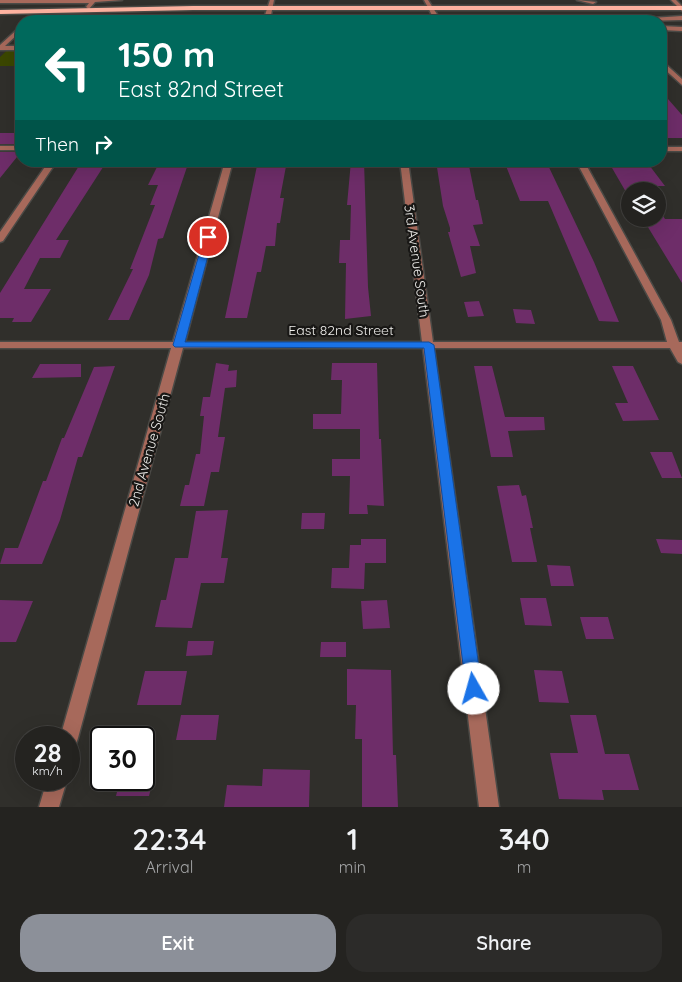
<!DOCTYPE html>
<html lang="en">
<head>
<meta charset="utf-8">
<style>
	body { margin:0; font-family:Quicksand,sans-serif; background:#2c2b29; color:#f1f3f6; height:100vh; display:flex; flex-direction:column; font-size:19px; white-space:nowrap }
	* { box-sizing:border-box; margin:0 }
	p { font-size:16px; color:#a3a4a5 }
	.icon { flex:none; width:28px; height:28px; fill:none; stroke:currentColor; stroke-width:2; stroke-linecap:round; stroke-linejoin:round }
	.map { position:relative; height:807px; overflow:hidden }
	.panel { display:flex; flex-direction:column; background:#242320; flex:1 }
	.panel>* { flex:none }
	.guide { position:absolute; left:15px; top:15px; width:652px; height:152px; border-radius:20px; box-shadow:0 5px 20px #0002,0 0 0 1px #41403e; background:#00695c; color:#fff; overflow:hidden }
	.controls { position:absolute; left:621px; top:182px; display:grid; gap:10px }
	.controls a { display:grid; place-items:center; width:45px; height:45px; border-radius:50%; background:#242320; box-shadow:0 5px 20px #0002,0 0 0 1px #41403e; font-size:25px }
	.speed { position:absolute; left:15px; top:726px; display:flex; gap:10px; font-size:25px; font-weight:700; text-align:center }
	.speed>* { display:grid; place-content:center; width:65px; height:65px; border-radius:50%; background:#242320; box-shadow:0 5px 20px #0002,0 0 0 1px #41403e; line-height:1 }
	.speed small { font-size:12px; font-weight:400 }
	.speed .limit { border:2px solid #111; border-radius:8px; background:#fff; color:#111 }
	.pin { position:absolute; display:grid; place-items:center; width:42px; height:42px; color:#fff; margin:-21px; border:2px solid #fff; border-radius:50%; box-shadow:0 1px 5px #0007 }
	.me { position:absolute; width:55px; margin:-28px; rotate:353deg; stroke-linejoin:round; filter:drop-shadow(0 0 4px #0008) }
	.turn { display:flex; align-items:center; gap:18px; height:105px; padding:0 20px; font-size:22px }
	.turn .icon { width:65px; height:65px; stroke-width:2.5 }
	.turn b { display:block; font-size:35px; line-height:42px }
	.then { display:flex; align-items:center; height:48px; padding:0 20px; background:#0003; gap:10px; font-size:19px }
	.eta { display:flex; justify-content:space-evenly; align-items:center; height:85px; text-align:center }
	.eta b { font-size:30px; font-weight:600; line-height:35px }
	.action { display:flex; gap:10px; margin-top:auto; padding:10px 20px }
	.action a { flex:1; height:58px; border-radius:20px; background:#8c9099; color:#fff; font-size:20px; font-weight:600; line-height:58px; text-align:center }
	.action a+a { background:#2c2b29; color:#f1f3f6 }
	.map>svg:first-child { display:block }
	.green { fill:#3b4701 }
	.building { fill:#6e2d69 }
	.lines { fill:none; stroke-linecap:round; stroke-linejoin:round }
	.minor-casing { stroke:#4b4a46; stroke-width:3 }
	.major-casing { stroke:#4b4a46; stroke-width:3 }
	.minor { fill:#a7695b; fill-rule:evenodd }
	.major { fill:#ffb3a1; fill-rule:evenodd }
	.route { fill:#1a73e8; stroke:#114b97 }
	.labels { text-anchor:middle; stroke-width:4.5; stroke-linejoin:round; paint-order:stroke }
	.street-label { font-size:14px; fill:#eeedea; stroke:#181715 }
</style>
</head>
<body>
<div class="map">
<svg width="682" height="807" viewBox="0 0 682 807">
	<rect width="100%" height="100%" fill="#302f2b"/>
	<path class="green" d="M21 37V66H0V57Z"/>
	<path class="building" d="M661 91 682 115V138H661Z
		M0 133H21V144H0Z
		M0 152H21L0 178Z
		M82 161H107L56 240H69L60 258H40L24 289H51L31 322H12L14 318H0V293Z
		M160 161H189L163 238 158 239 149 275 129 320H108L133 269H130L155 205H150L158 185H148Z
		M258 161H287L280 198H284L280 223H277L275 246H266L261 272H257L247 318H225Z
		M351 161H364L368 287 371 316 345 319 346 263H339L340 240H350L351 205H347Z
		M436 161H468L476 200H478L483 224 473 225 480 246H470L476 273 461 277 448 232H450V228L443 206Z
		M504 161H546L594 262 619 322 599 321 548 201H520Z
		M608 161H646L665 186H642L645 191H630V199Z
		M658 208 665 219H682V283L643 219H658Z
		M479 301 484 316 468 317 464 302Z
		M513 309 531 310 535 324 516 323Z
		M216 363 229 365 228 371 237 370 236 387 225 388 218 437H225L219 472H211L204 506H180L185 485H189L196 454H200L204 416H200L203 397H210Z
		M332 363H377L379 439H381L384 506 367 505 368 514H349L350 476H332V459H360V429H313V414H341L342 380H331Z
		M40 364H81V377L32 378Z
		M115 366 82 457H78L60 520 42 564H0L5 548H18L43 481H46L62 438H64L94 367Z
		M474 366H492L505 417H544L545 430 508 431 513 457H491Z
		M612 366H633L659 420 623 421 615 403H628Z
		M650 452H672L682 478H662Z
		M519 485 522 496 526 495 533 528H530L537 562H512L497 486Z
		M228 510 221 558H228L224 583H201L192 628 155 627 161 600H166L175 558H188L196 511Z
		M302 513H325L324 529H301Z
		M361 539H386V563H365L364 589 331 588 332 568H349L350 545H361Z
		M656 539 682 540V554L661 553Z
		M547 565 570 566 574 586H551Z
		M520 598H546L552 626 525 625Z
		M0 600 33 601 16 642H0Z
		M387 600 390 628 363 629 361 601Z
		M580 617H608L614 639H586Z
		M188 641H214L212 655 186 656Z
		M321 642H346V657H320Z
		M347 669 391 670 393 755H396L398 807H362V739H355L356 705H347Z
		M534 670 562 671 569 703 539 702Z
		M145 671H187L181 705H137Z
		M181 715H219L216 740H176Z
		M570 715H596L605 754H629L639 790H602L604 800 559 799 550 753H578Z
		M263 769 310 770 309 807H224L227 785 262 786Z
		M120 780H153L149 796H116Z"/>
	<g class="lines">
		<defs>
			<path id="minor" d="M0 0H122L95 2 89 9 86 7 89 3H0Z
				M270 0H274L271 15 268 17 265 15Z
				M424 0H428L440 19H609L612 21H421L434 19Z
				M577 0 596 2 593 4Z
				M671 0H676L682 6V11Z
				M31 16 36 17 32 21H26Z
				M682 16V20L639 21 636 19Z
				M21 26V31L5 46H21V50H0V45Z
				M661 26 682 27V31L661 30Z
				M661 60 682 79V85L661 66Z
				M0 146H21V150H0Z
				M661 147H682V151H661Z
				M49 161H57L3 241 0 242V232Z
				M225 161H233L185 342H422L400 161H408L433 342H667L661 320 576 161H584L671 320 679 342H682V364L678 362 670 348H434L499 807H479L423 348H183L78 738 76 744 69 747V738H60L171 348H0V342H173Z
				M47 780H67L59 807H39Z"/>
			<path id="major" d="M193 6H682V10H193L0 14V10Z"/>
		</defs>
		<use href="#minor" class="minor-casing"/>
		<use href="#major" class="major-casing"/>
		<use href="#minor" class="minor"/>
		<use href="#major" class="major"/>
	</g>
	<path class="route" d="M208 234 213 237 185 342H429L434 345 482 689 479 695 474 697 468 695 466 689 424 348 175 347 173 345 204 237Z"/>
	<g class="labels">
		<g class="street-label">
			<text transform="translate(417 261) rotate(82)" y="5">3rd Avenue South</text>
			<text x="341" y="335">East 82nd Street</text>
			<text transform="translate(149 450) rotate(-74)" y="5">2nd Avenue South</text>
		</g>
	</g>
</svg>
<div class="controls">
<a><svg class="icon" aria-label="layers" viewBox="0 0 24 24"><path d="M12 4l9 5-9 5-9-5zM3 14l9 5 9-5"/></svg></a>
</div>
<div class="speed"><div>28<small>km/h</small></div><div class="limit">30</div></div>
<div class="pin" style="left:208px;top:237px;background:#d93025"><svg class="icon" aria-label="arrive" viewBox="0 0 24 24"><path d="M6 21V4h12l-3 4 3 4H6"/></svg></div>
<svg class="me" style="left:474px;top:689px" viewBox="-20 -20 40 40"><circle r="19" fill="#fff"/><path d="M0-13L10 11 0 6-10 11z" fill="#1a73e8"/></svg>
<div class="guide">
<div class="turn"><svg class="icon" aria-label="left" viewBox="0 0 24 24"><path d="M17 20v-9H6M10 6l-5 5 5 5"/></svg><div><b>150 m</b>East 82nd Street</div></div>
<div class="then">Then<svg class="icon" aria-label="right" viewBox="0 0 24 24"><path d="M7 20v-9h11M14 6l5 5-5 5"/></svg></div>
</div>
</div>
<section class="panel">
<div class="eta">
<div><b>22:34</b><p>Arrival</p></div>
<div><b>1</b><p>min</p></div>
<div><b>340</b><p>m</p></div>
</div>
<div class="action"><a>Exit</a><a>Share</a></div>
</section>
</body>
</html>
